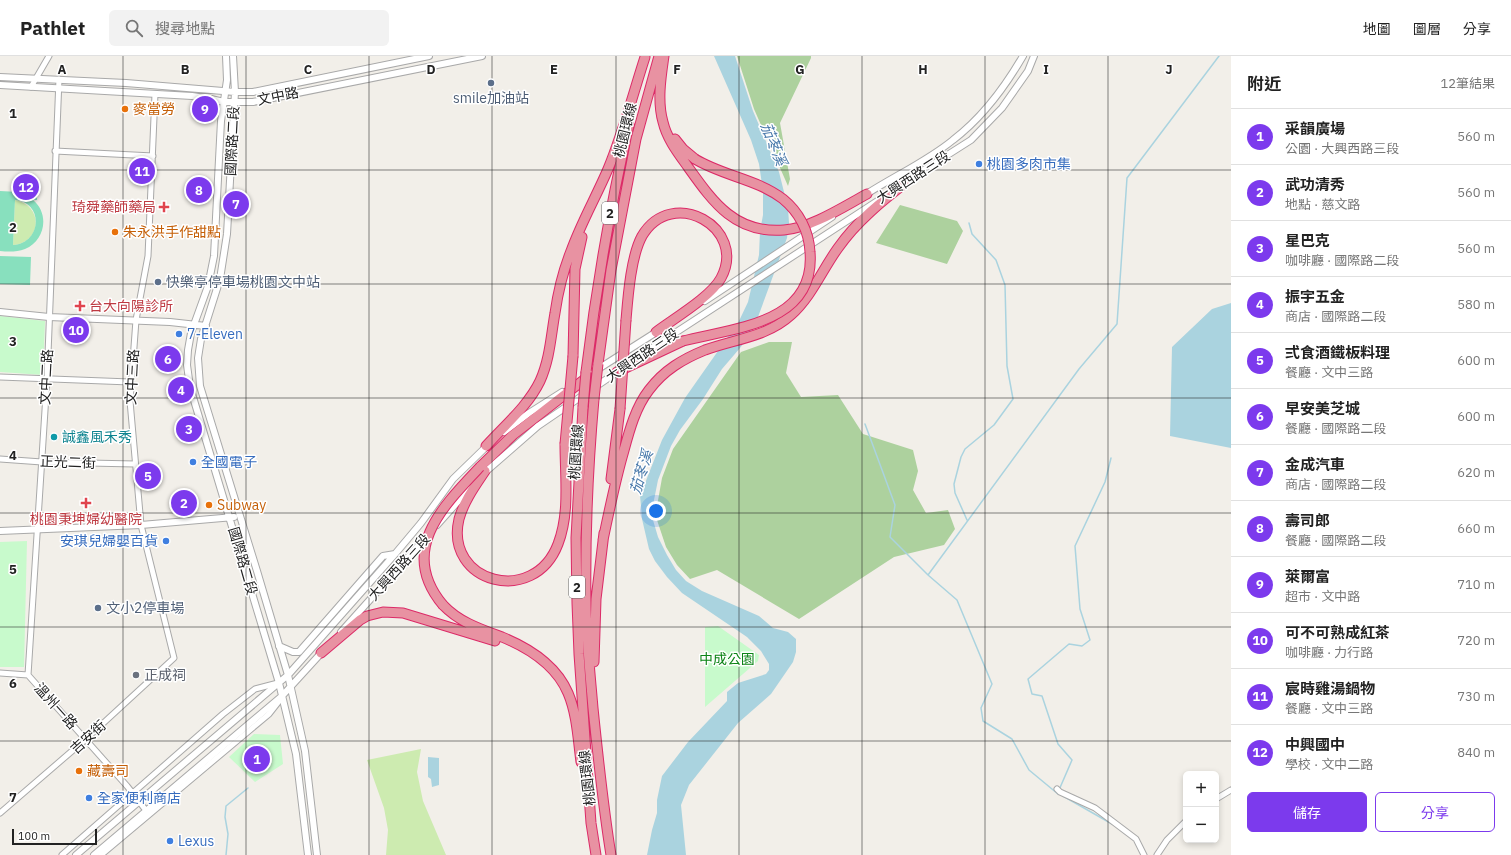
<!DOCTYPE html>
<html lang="zh-TW">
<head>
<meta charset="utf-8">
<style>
	body { margin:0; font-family:"IBM Plex Sans","Noto Sans TC",sans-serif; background:#f2f2f2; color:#222 }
	.controls { position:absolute; right:12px; bottom:12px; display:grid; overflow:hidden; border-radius:6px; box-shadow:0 2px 6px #0003 }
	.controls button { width:36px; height:36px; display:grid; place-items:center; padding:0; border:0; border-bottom:1px solid #e0e0e0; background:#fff; color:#222; font:20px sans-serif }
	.scale { position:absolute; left:12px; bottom:10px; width:85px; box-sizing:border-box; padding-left:4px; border:2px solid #222; border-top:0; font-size:11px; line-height:14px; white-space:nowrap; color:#222; -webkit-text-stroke:3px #fff; paint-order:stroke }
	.you { position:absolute; left:656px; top:455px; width:14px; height:14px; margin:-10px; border:3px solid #fff; border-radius:50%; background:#1a73e8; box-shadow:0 0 0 6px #1a73e833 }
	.badge { display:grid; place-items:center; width:26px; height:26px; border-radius:50%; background:#7c3aed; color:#fff; font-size:13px; font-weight:700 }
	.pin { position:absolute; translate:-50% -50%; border:2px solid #fff; box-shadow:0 1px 4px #0006 }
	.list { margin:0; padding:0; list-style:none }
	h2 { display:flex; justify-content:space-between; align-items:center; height:52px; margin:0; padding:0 16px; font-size:17px }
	h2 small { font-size:13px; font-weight:400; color:#767676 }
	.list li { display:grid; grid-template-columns:26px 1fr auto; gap:12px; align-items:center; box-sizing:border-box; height:56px; padding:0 16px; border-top:1px solid #e0e0e0 }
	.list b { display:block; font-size:15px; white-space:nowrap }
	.list p { margin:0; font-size:13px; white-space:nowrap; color:#767676 }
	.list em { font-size:13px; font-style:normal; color:#767676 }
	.actions { display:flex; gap:8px; padding:12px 16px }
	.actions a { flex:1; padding:9px 0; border:1px solid #7c3aed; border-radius:6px; text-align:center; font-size:14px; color:#7c3aed }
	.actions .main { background:#7c3aed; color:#fff }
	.icon { flex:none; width:22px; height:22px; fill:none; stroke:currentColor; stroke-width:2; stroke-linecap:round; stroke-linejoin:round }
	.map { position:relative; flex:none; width:1231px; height:799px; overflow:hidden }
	header { display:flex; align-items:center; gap:24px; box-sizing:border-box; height:56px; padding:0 20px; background:#fff; border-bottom:1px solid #e0e0e0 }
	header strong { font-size:19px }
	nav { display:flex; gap:22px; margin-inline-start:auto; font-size:14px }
	.search { width:280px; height:36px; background:#f2f2f2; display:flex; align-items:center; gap:10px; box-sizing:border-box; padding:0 14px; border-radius:6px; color:#767676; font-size:15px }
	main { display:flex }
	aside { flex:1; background:#fff }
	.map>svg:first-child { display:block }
</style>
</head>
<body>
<header>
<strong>Pathlet</strong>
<div class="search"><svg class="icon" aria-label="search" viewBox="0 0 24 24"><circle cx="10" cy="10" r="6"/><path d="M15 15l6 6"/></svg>搜尋地點</div>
<nav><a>地圖</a><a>圖層</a><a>分享</a></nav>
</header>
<main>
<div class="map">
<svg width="1231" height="799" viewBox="0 0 1231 799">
	<rect width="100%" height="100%" fill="#f2efe9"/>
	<path fill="#cdebb0" d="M15 144C44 149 42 187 13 189Z
		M421 693 417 716 423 745 446 799H386L388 774 384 752 367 704Z"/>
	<path fill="#add19e" d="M737 0H811V2L780 67 790 123 788 130 754 53Z
		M900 149 957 165 963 175 947 208 876 187Z
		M769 286H792L786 317 801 341 838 339 863 378 913 394 918 415 913 434 926 457 948 454 955 473 944 489 894 501 799 563 717 514 690 523 677 509 666 491 657 464V450L662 422 673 393 741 296Z"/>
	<path fill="#c8facc" d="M0 260 45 265 43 319 0 316Z
		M27 485 24 611H0V486Z
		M718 570 759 599 758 605 705 651V571Z
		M254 678 280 679 283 708 255 726 229 701Z"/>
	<path fill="#88e0be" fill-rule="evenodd" d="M0 135 37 137V144H33C50 158 45 185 25 193 17 196 9 196 0 195ZM15 144C44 146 42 187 13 189Z
		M0 200 31 201 30 229 0 228Z"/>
	<path fill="#aad3df" d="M714 0H735L753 55 779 116 788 152 789 167 787 182 758 261 749 280 740 292 722 313 703 343 680 374 671 390 658 424 653 449V464L658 481 667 499 676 514 686 525 702 535 759 560 773 572 788 576 796 583V596L793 606 771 638 738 667 689 729 681 749 686 799H647L652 774 657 757V744L662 720 688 686 727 645V636L738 627 766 618 769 614V608L761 595 747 581 682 537 667 521 655 505 649 493 642 463 641 450 640 440 662 384 685 342 739 265 748 246 759 199 760 175 763 159V135L759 108 751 84Z
		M1231 247V392L1170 380 1172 291 1212 253Z
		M428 701 439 702V729L432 731 431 723 428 721Z"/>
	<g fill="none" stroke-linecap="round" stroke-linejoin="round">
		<path stroke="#aad3df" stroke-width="1.5" d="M865 368 895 449 890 481 928 519
			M967 464 955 437 954 428 961 401 965 393 994 369 1013 343 1007 310 1005 229 996 204 972 178 969 167
			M1059 734 1072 704 1058 688 1042 640 1032 638 1028 623 1069 588 1082 590 1090 584 1080 553 1075 490 1105 426 1111 402
			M1058 738 1029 714 1012 683 983 665 981 652 992 628 957 544 928 519 1079 313 1117 268 1127 122 1219 0
			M1063 740 1112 768
			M226 799 228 778 225 761 226 750 248 732"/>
		<g stroke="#a9a9a9" stroke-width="7">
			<path id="minor" d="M31 31 49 0
				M55 95 153 100
				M0 321 130 326
				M0 403 42 406 135 408
				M0 617 28 619 127 730 148 757
				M28 619 47 323 59 23
				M1057 733 1060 736 1095 752 1136 783 1144 799
				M1216 743 1231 734
				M0 757 86 683 174 602 141 469 130 345 136 264 148 200 155 38
				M62 799 223 658 255 633 278 627
				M101 799 269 658 280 644
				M1157 799 1167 784 1186 765"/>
		</g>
		<g stroke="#a9a9a9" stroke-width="8">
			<path id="tertiary" d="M226 0 227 24 221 65 214 200 208 230 191 277 188 294 187 309 190 331 279 627 296 698 308 799
				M233 0 235 36 227 178 220 223 201 283 198 302 200 330 257 515 288 619 305 695 317 799
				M0 21 126 27 235 36H253L429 0
				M0 29 192 40 211 43 224 46H253L482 0
				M905 126 971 84 1002 52 1028 15 1034 0
				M865 139C894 120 926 106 953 84 982 62 1005 31 1023 0
				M705 245 832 161
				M0 256 49 261 170 266 206 270
				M632 305 879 144
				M595 315 658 275
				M504 376 529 357 562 336
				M483 418 538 370 620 314
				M437 469 470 432
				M0 475 141 469 234 461
				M341 576 427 480
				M279 590 293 596H299L383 500 395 498
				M76 799 288 619 395 498 421 467 453 423 489 388
				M94 799 282 640 324 594"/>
		</g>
		<g stroke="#dc2a67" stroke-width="11">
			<path id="motorway" d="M664 0C661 21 657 45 663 66 667 83 678 97 688 111 713 146 735 178 784 174 811 172 843 151 867 138
				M675 83 683 93 695 103
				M626 264C628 240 631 200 642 180 672 129 748 172 721 222 711 241 673 263 656 276
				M573 300 575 213 582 181
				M598 308 611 214 636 83 659 0
				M586 316C596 233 610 151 629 69
				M617 316 683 285
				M594 343C588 411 585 478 586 546 586 581 590 616 593 652 598 701 603 750 611 799
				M583 351 576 482 577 547 579 598 591 767 596 799
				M486 390C505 369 528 350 540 325 550 303 551 279 555 257 558 236 563 215 571 195 581 167 596 141 608 113 623 77 633 38 645 1
				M480 411 513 379 590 319
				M485 415C475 430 464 445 459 463 444 527 534 551 558 488 570 457 565 421 565 388
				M611 423 620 353
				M603 484C609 455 615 426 623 398 629 376 635 352 649 334 664 314 683 303 705 294 735 283 767 281 791 259 812 240 822 214 838 192 857 165 882 145 908 125
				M443 549C459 566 480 573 502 581 529 592 556 609 568 637 577 658 578 684 581 706
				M321 597 360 564 367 560 383 556 403 557 495 585
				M594 606 596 543 604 477"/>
		</g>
		<use href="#minor" stroke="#fff" stroke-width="5"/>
		<use href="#tertiary" stroke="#fff" stroke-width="6"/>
		<use href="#motorway" stroke="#e892a2" stroke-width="9"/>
		<g stroke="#dc2a67" stroke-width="11" stroke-linecap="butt">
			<path id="motorway-bridge" d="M683 285C733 272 816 268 810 196 809 175 799 156 783 143 757 123 723 120 695 103
				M594 343 598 308
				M583 351 586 316
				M620 353 626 264
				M565 388 573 300
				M443 549C398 495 442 451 480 411"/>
		</g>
		<use href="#motorway-bridge" stroke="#e892a2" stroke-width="9"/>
	</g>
	<path fill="none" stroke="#222" stroke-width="1" stroke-opacity="0.55" d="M123 0V799M246 0V799M369 0V799M492 0V799M616 0V799M739 0V799M862 0V799M985 0V799M1108 0V799M0 114H1231M0 228H1231M0 342H1231M0 457H1231M0 571H1231M0 685H1231"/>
	<g fill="#5c6f8a" stroke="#fff" stroke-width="1.5">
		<circle cx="491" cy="27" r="4"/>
		<circle cx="158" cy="226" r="4"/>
		<circle cx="98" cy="552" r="4"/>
	</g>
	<g fill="#e8710a" stroke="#fff" stroke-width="1.5">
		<circle cx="125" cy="53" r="4"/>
		<circle cx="115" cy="176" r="4"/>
		<circle cx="209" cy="449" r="4"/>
		<circle cx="79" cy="715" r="4"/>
	</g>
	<g fill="#3f7fe0" stroke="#fff" stroke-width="1.5">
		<circle cx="979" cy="108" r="4"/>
		<circle cx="179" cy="278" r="4"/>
		<circle cx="193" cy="406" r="4"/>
		<circle cx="166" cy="485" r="4"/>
		<circle cx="89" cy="742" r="4"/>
		<circle cx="170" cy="785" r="4"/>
	</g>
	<g fill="#e0444e" stroke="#fff" stroke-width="1.5">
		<path d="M162 145h4v4h4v4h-4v4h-4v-4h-4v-4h4z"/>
		<path d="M78 244h4v4h4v4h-4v4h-4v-4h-4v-4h4z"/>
		<path d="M84 441h4v4h4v4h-4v4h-4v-4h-4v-4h4z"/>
	</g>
	<circle fill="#0f9aa8" stroke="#fff" stroke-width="1.5" cx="54" cy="381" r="4"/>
	<circle fill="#6b7280" stroke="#fff" stroke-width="1.5" cx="136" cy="619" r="4"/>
	<g text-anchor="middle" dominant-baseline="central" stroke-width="3" stroke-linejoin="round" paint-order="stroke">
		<g fill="#fff" stroke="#646464" stroke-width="1">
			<rect x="602" y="146" width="16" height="22" rx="3"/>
			<rect x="569" y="520" width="16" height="22" rx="3"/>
		</g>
		<g font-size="13" font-weight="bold" fill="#222">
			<text x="610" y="157">2</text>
			<text x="577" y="531">2</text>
		</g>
		<g font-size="14" fill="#222" stroke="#fff">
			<text transform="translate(278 40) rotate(-11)">文中路</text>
			<text transform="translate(625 74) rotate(-76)">桃園環線</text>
			<text transform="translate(232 85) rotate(-87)">國際路二段</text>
			<text transform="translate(913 121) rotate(-33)">大興西路三段</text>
			<text transform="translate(642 299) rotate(-34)">大興西路三段</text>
			<text transform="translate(46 321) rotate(-87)">文中二路</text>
			<text transform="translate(132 321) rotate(-87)">文中三路</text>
			<text transform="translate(576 396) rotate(-86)">桃園環線</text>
			<text transform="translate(68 406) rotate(2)">正光二街</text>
			<text transform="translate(243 505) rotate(74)">國際路二段</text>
			<text transform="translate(399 511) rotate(-48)">大興西路三段</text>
			<text transform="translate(56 650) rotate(48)">溫州一路</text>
			<text transform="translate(88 681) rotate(-42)">吉安街</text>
			<text transform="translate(587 722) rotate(-96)">桃園環線</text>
		</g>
		<g font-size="14" fill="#4e5e75" stroke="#fff" text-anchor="start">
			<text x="491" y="42" text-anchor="middle">smile加油站</text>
			<text x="166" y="226">快樂亭停車場桃園文中站</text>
			<text x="106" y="552">文小2停車場</text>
		</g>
		<g font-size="14" fill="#c56008" stroke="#fff" text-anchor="start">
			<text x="133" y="53">麥當勞</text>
			<text x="123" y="176">朱永洪手作甜點</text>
			<text x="217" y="449">Subway</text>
			<text x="87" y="715">藏壽司</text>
		</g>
		<g font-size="14" fill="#366cbe" stroke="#fff" text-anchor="start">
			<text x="987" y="108">桃園多肉市集</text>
			<text x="187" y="278">7-Eleven</text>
			<text x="201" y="406">全國電子</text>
			<text x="158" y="485" text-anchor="end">安琪兒婦嬰百貨</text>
			<text x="97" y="742">全家便利商店</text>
			<text x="178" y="785">Lexus</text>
		</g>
		<g font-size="14" fill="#be3a42" stroke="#fff" text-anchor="end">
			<text x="156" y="151">琦舜藥師藥局</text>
			<text x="89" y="250" text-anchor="start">台大向陽診所</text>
			<text x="86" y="463" text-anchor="middle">桃園秉坤婦幼醫院</text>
		</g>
		<g font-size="14" fill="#0d838f" stroke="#fff" text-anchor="start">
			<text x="62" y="381">誠鑫風禾秀</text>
		</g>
		<g font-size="14" fill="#0c8416" stroke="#fff">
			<text x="727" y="603">中成公園</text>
		</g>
		<g font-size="14" fill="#5b616d" stroke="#fff" text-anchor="start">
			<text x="144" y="619">正成祠</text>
		</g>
		<g font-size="15" font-style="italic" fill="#4a7aab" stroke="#fff">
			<text transform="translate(774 88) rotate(68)">茄苳溪</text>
			<text transform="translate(641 416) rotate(-73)">茄苳溪</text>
		</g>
	</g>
	<g font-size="13" text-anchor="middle" font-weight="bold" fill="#222" stroke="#fff" stroke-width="3" stroke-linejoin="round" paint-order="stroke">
		<text x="62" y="18">A</text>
		<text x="185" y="18">B</text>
		<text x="308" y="18">C</text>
		<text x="431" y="18">D</text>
		<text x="554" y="18">E</text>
		<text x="677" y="18">F</text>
		<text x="800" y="18">G</text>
		<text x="923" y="18">H</text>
		<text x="1046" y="18">I</text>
		<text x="1169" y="18">J</text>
		<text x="13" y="62">1</text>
		<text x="13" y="176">2</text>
		<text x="13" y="290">3</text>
		<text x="13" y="404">4</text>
		<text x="13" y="518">5</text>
		<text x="13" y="632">6</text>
		<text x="13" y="746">7</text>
	</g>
</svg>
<div class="controls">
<button>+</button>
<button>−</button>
</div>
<div class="scale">100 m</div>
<div class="you"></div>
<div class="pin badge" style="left:257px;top:703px">1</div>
<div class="pin badge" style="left:184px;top:447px">2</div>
<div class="pin badge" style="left:189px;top:373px">3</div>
<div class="pin badge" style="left:181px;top:334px">4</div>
<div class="pin badge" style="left:148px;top:420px">5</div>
<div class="pin badge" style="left:168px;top:303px">6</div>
<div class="pin badge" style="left:236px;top:148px">7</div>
<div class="pin badge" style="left:199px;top:134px">8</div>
<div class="pin badge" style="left:205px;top:53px">9</div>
<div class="pin badge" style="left:76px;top:274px">10</div>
<div class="pin badge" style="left:142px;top:115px">11</div>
<div class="pin badge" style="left:26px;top:131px">12</div>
</div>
<aside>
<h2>附近<small>12筆結果</small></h2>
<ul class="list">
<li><span class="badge">1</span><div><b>采韻廣場</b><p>公園 · 大興西路三段</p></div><em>560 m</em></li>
<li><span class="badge">2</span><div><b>武功清秀</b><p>地點 · 慈文路</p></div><em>560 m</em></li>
<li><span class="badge">3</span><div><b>星巴克</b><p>咖啡廳 · 國際路二段</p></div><em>560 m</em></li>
<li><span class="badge">4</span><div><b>振宇五金</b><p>商店 · 國際路二段</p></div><em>580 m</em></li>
<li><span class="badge">5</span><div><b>弍食酒鐵板料理</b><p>餐廳 · 文中三路</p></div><em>600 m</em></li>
<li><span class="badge">6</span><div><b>早安美芝城</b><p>餐廳 · 國際路二段</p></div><em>600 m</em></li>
<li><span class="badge">7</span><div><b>金成汽車</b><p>商店 · 國際路二段</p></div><em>620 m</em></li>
<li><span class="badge">8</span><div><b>壽司郎</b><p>餐廳 · 國際路二段</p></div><em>660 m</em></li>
<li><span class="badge">9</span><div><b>萊爾富</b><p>超市 · 文中路</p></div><em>710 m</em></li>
<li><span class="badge">10</span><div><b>可不可熟成紅茶</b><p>咖啡廳 · 力行路</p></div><em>720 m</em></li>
<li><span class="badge">11</span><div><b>宸時雞湯鍋物</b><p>餐廳 · 文中三路</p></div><em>730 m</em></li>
<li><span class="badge">12</span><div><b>中興國中</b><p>學校 · 文中二路</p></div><em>840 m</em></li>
</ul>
<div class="actions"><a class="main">儲存</a><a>分享</a></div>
</aside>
</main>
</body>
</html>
